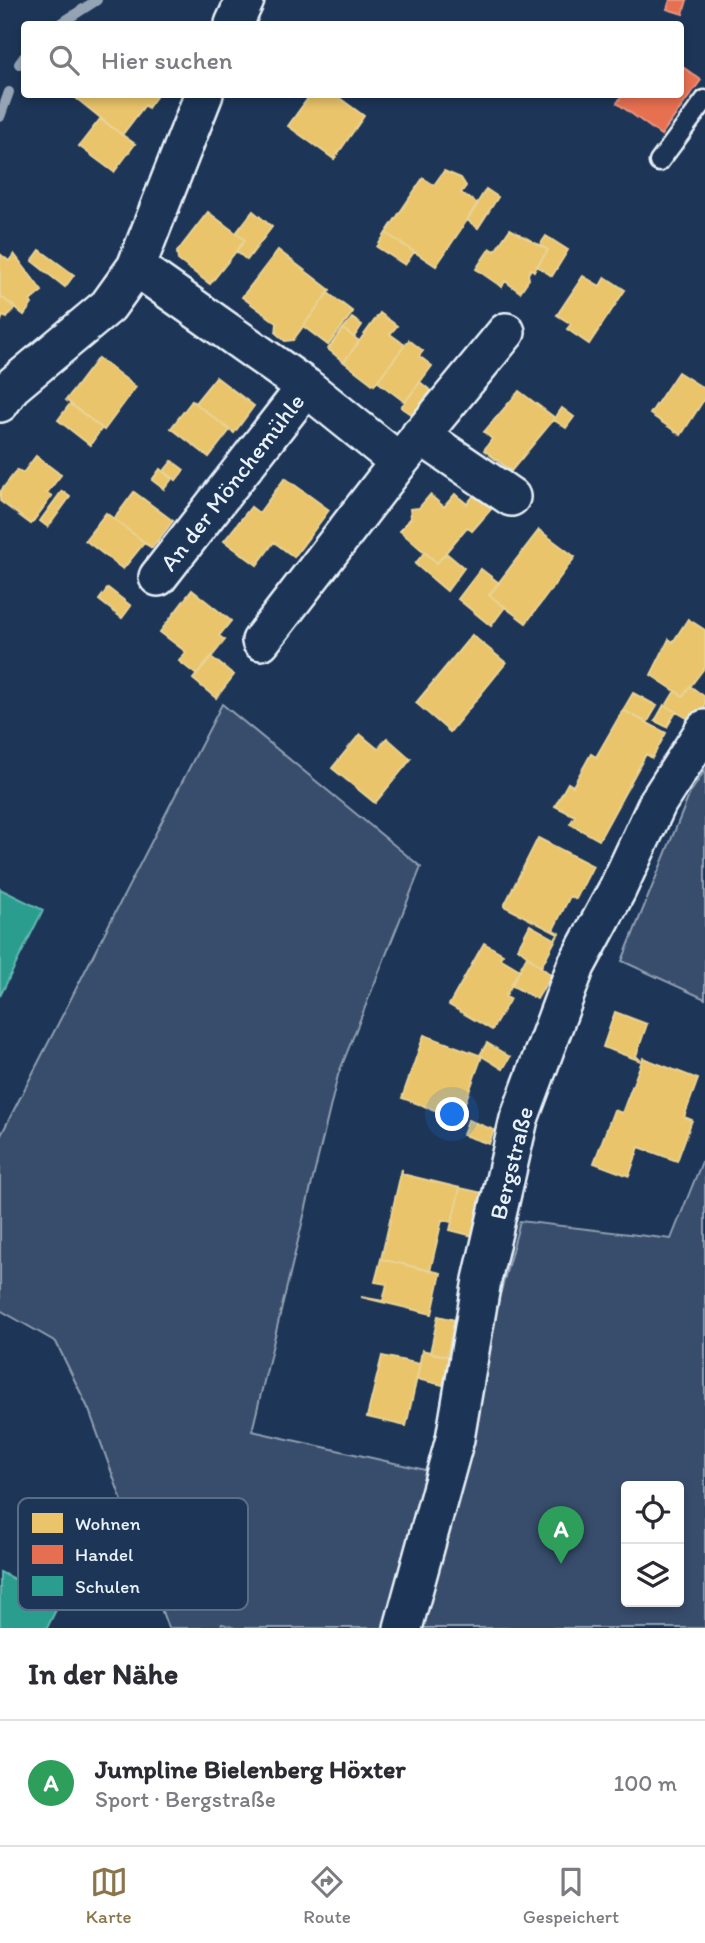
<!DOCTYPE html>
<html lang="de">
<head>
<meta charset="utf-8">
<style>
	body { margin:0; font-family:Itim,sans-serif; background:#f7f7f7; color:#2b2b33 }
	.controls { position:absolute; right:21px; bottom:21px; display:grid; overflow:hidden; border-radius:7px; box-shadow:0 4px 10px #0003 }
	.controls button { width:63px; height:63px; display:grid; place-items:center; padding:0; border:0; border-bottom:2px solid #e1e1e2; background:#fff; color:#2b2b33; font:35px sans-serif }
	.you { position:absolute; left:453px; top:1115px; width:24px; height:24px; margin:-18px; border:5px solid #fff; border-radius:50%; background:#1a73e8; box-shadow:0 0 0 10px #1a73e833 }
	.badge { display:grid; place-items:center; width:46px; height:46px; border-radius:50%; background:#8a764a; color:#fff; font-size:23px; font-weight:700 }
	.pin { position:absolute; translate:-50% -58px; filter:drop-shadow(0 2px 4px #0008) }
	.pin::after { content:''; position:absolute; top:37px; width:24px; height:21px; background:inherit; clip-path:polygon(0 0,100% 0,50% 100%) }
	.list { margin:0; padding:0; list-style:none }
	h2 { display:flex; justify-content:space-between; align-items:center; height:91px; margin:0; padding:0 28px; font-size:30px }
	h2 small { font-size:23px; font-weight:400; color:#7c7c81 }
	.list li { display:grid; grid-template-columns:46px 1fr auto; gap:21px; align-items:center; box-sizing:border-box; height:126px; padding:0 28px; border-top:2px solid #e1e1e2 }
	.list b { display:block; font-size:26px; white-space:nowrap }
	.list p { margin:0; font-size:23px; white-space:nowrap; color:#7c7c81 }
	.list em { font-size:23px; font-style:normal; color:#7c7c81 }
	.icon { flex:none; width:38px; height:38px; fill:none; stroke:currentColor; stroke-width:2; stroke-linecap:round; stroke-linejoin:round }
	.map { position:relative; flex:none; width:705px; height:1628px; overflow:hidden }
	.search { position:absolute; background:#fff; box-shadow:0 4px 10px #0003; left:21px; right:21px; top:21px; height:77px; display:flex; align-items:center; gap:18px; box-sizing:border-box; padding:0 24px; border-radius:7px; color:#7c7c81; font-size:26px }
	.sheet { height:217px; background:#fff }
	nav { display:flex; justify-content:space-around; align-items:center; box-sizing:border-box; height:98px; border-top:2px solid #e1e1e2; background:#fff; font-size:19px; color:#7c7c81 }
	nav a { display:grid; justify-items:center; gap:4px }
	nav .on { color:#8a764a }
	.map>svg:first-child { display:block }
</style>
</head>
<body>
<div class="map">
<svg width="705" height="1628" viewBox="0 0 705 1628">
	<rect width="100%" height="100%" fill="#1d3557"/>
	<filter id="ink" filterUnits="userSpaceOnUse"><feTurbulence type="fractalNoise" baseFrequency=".0143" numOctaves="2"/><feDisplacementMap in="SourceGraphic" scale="14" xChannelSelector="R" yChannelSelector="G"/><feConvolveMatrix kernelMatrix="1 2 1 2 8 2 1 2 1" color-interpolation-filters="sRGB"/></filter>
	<g filter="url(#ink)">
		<path fill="#374d6c" stroke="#909fb2" stroke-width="2" fill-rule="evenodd" d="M222 704 421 867 338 1075 252 1431 430 1471 391 1628H235L222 1624 220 1628H168L89 1410 56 1342 0 1310V1137Z
			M705 770V999L622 961 690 793Z
			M705 1154V1628H410L520 1221 671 1239ZM626 1486H679V1602H626Z"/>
		<path fill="#e9c46a" stroke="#e9d295" stroke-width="2" d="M71 94H158L148 108 145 105 122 135Z
			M311 94H334L364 116 334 159 288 126Z
			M100 119 135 144 114 172 79 146Z
			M444 171 461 178 466 186 461 193 478 204 436 266 386 233 423 178 434 185Z
			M486 189 498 197 478 228 467 220Z
			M253 211 272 227 247 260 236 251 245 240 236 233Z
			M208 212 245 240 210 284 178 260 177 252Z
			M510 229 548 250 534 271 531 269 528 274 529 279 520 292 505 281 502 287 476 269 490 248 495 251Z
			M386 233 414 252 405 265 377 247Z
			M546 236 568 250 552 276 537 266 548 250 540 245Z
			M40 250 74 275 65 287 32 261Z
			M278 250 330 290 293 340 285 341 276 333 277 323 242 297Z
			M0 254 9 261 14 254 42 291 30 301 32 304 24 315 0 296Z
			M583 276 600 286 605 277 625 290 589 344 567 329 571 324 557 315Z
			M328 293 353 312 328 345 303 326Z
			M0 296 15 307 7 318 3 316 0 323Z
			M380 313 397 326 390 334 405 345 374 385 344 362Z
			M352 318 362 325 354 337 343 329Z
			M343 329 359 341 344 362 328 349Z
			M409 340 423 351 419 356 432 366 405 402 377 381Z
			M98 358 136 387 104 430 66 400Z
			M678 372 705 389V398L681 435 650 414Z
			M216 377 254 406 234 433 191 400 195 403Z
			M420 382 431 391 413 415 401 407Z
			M519 391 555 418 511 471 484 450 492 439 484 432Z
			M192 401 234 433 230 430 209 457 171 428Z
			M70 404 102 428 90 445 58 420Z
			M562 408 574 417 566 428 554 420Z
			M36 456 61 475 47 493 52 496 31 524 0 501V492L17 470 23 473Z
			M172 461 184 470 176 480 164 471Z
			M160 469 172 479 164 489 152 480Z
			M285 478 329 510 294 557 274 542 257 565 224 541 251 507 259 513Z
			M62 491 70 497 48 527 40 521Z
			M134 492 173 521 152 548 106 513 114 519Z
			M455 494 467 504 475 494 492 508 472 531 467 527 437 563 400 531 411 518 410 509 419 508 430 495 444 507Z
			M106 513 152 548 144 543 123 569 85 540Z
			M539 530 575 557 526 623 489 595Z
			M425 552 437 563 446 553 464 568 447 591 415 564Z
			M481 569 499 583 489 595 505 607 491 626 458 599Z
			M108 588 131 606 122 618 99 600Z
			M192 590 231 621 219 636 225 640 197 675 179 661 186 652 160 632Z
			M688 619 705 630V667L683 696 651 675 669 639 673 642Z
			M472 635 506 663 450 732 416 703Z
			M211 657 234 675 216 698 193 679Z
			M690 686 705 697V708L694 722 666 706 675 691 683 696Z
			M633 693 657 706 647 723 623 710Z
			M664 705 676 712 667 727 655 721Z
			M623 710 666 733 652 758 646 754 599 840 570 824 575 816 555 806 568 783 573 786 591 754 596 757Z
			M360 734 378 749 387 738 411 759 375 803 332 768Z
			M538 838 593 866 576 899 570 896 553 930 559 933 558 934 504 906Z
			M530 925 555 939 558 935 541 967 518 948Z
			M484 943 503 954 500 958 520 970 505 997 510 999 492 1030 449 1005Z
			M527 956 551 975 537 999 511 985Z
			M615 1012 647 1024 636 1056 641 1061 603 1047Z
			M424 1035 482 1056 459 1119 402 1098Z
			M487 1043 510 1057 503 1069 480 1055Z
			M643 1058 698 1079 684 1117 692 1120 677 1161 639 1147 629 1176 594 1163 614 1110 622 1113Z
			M468 1120 494 1130 489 1144 463 1135Z
			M402 1169V1174L460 1188 452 1222 442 1220 430 1271 381 1259Z
			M460 1188 487 1194 477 1237 450 1230Z
			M381 1259 441 1273 432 1314 361 1297 383 1301 387 1284 375 1282Z
			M438 1316 455 1320 447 1356 430 1353Z
			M422 1350 450 1357 443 1385 417 1379Z
			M382 1356 420 1364 406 1426 367 1417Z"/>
		<path fill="#e76f51" stroke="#e79683" stroke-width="2" d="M670 0H687L683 14 667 9Z
			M680 65 701 80 661 135 617 103 623 94H680Z"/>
		<path fill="#2a9d8f" stroke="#63b6ae" stroke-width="2" d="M0 889 43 910 0 996Z
			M0 1572 60 1602 47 1628H0Z"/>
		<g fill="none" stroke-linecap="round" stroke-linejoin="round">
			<path stroke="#95a4b5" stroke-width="10" d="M60 24 97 0
				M19 64 24 57
				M0 117 9 92"/>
			<g stroke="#e8f1f8" stroke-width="23">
				<path id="service" d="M659 162 705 100"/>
			</g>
			<g stroke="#e8f1f8" stroke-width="42">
				<path id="minor" d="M234 24 245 0
					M136 267 306 387 399 462 261 641
					M0 403 11 387 108 306 136 267 204 94
					M420 435 511 497
					M399 462 506 332
					M158 577 306 387
					M403 1628 455 1439 482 1280 519 1119 576 966 617 890 658 802 705 729"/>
			</g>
			<use href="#service" stroke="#1d3557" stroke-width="18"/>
			<use href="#minor" stroke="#1d3557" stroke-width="37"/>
		</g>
	</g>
	<g text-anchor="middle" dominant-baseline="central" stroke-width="7" stroke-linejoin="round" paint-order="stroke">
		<g font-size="24" fill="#e8f1f8" stroke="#1d3557">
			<text transform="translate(232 482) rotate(-52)">An der Mönchemühle</text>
			<text transform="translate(511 1163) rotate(-76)">Bergstraße</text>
		</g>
	</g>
	<rect x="18" y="1498" width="230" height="112" rx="10" fill="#1d3557" stroke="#5a6d87" stroke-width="2"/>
	<rect x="32" y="1513" width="31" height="20" fill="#e9c46a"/>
	<rect x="32" y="1545" width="31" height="19" fill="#e76f51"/>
	<rect x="32" y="1576" width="31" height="20" fill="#2a9d8f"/>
	<g font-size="19" fill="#e8f1f8">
		<text x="75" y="1530">Wohnen</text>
		<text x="75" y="1561">Handel</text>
		<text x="75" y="1593">Schulen</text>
	</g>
</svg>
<div class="controls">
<button><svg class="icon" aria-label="locate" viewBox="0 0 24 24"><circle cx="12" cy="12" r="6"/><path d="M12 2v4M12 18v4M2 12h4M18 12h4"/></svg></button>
<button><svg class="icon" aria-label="layers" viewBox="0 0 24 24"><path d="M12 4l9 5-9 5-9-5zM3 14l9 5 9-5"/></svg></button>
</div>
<div class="you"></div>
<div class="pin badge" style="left:561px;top:1564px;background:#2e9e5b">A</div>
<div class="search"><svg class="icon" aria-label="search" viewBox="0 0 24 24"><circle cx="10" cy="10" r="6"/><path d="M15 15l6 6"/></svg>Hier suchen</div>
</div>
<section class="sheet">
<h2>In der Nähe<small></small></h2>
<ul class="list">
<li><span class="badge" style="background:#2e9e5b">A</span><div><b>Jumpline Bielenberg Höxter</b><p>Sport · Bergstraße</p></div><em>100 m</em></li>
</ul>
</section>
<nav>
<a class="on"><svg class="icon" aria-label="map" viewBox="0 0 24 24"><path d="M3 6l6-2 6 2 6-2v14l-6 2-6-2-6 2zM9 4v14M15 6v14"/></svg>Karte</a>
<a><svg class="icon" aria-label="directions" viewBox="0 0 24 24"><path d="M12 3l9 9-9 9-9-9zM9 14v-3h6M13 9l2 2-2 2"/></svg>Route</a>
<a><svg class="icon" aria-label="saved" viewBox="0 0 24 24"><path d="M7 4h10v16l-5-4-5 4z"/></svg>Gespeichert</a>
</nav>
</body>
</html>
